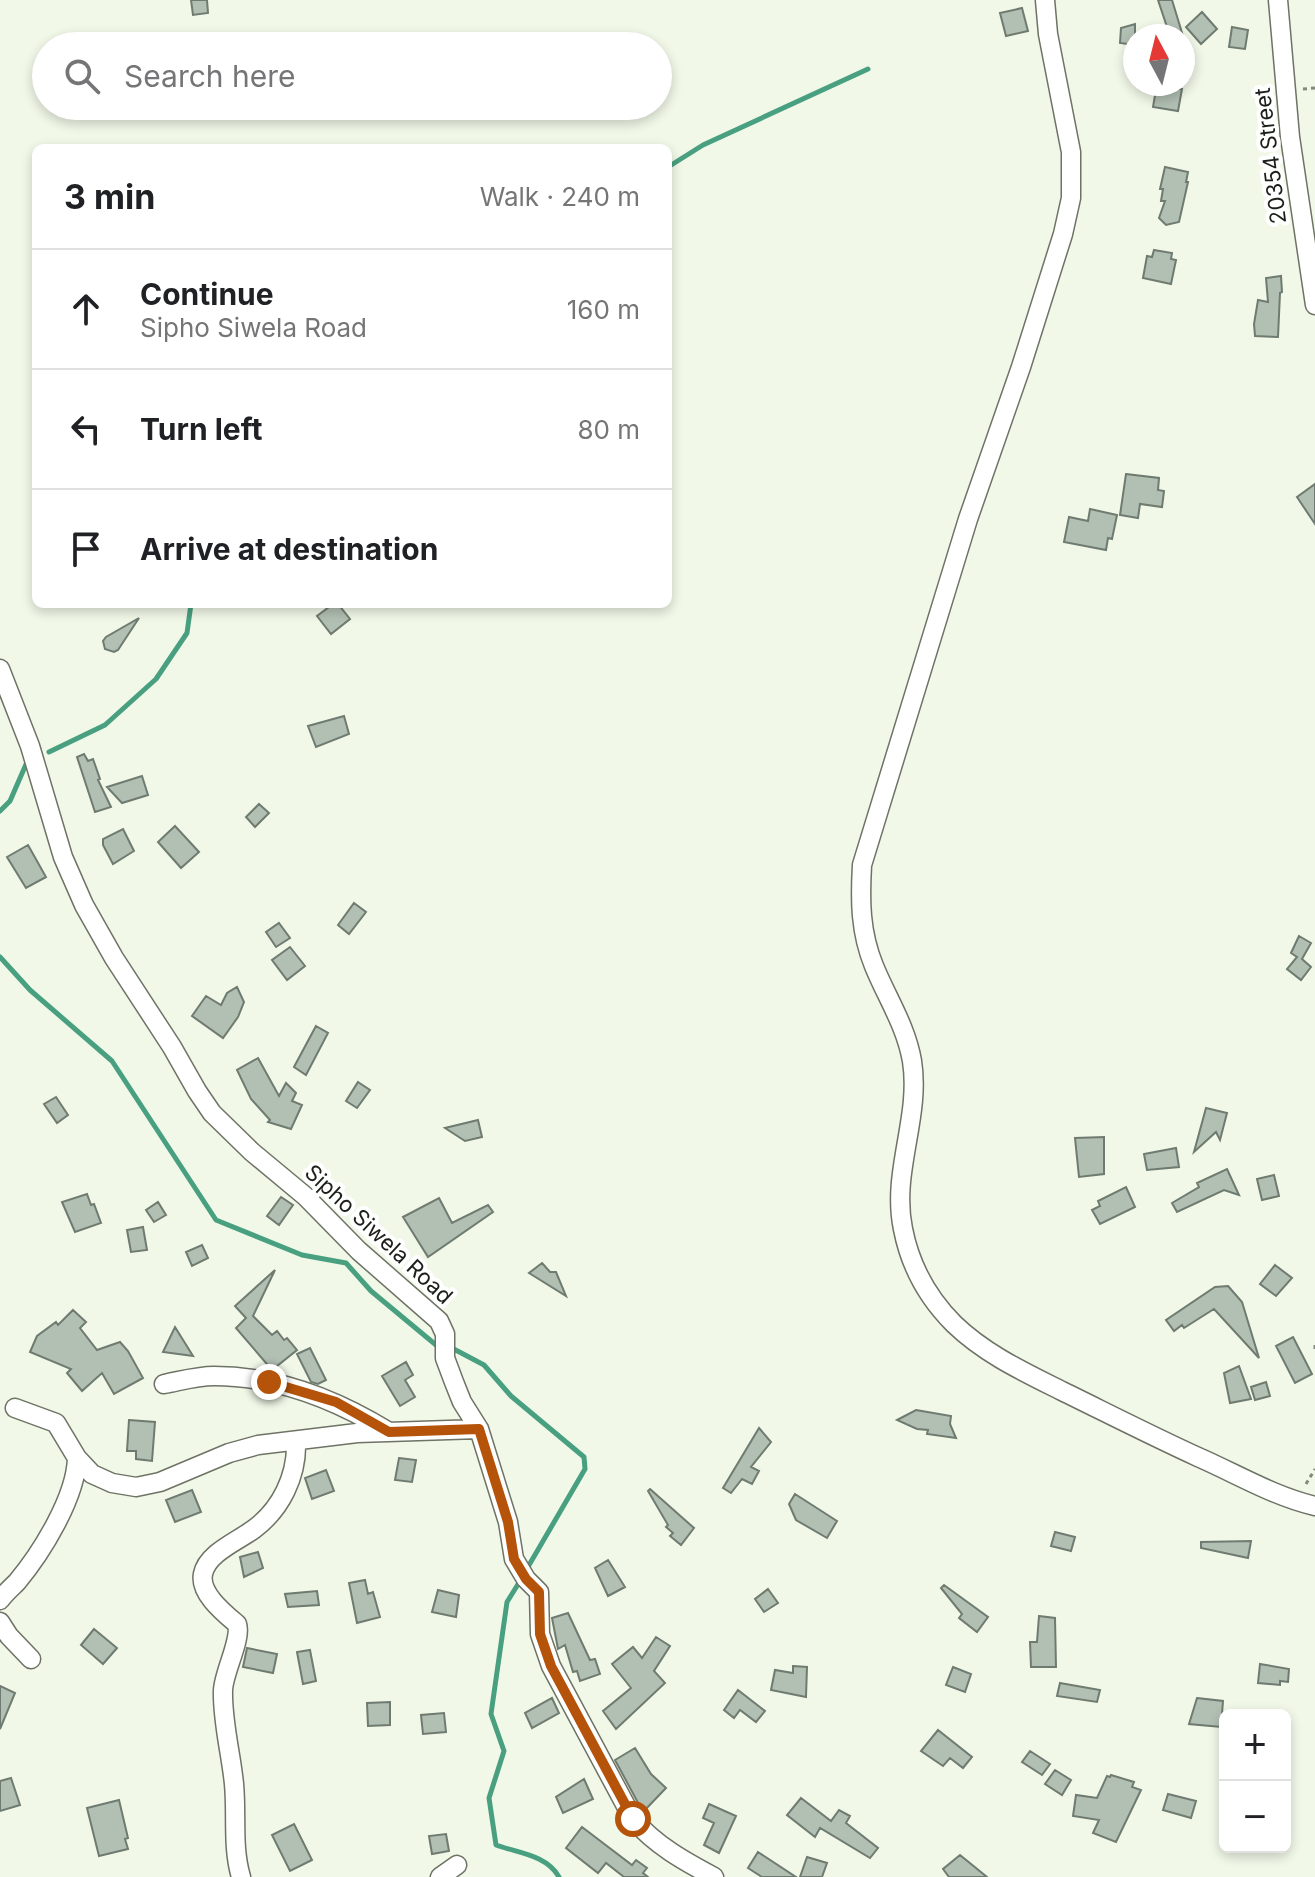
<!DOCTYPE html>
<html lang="en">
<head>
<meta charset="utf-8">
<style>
	body { margin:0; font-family:Inter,sans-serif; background:#f6f6f6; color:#202124 }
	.controls { position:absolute; right:24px; bottom:24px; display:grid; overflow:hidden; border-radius:12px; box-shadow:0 4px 12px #0003 }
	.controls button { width:72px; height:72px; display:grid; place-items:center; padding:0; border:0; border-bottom:2px solid #e0e0e0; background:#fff; color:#202124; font:40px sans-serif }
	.compass { position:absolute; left:1123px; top:24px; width:72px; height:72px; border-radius:50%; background:#fff; box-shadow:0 4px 12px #0003; rotate:353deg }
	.stop { position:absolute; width:24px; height:24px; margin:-18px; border:6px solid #b45309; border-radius:50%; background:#fff }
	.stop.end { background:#b45309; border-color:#fff; box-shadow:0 2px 8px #0008 }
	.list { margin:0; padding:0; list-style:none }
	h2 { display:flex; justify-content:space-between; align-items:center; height:104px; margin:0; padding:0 32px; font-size:34px }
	h2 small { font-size:26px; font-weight:400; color:#757577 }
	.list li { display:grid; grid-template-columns:52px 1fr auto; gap:24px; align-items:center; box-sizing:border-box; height:120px; padding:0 32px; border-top:2px solid #e0e0e0 }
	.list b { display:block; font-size:30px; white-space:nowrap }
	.list p { margin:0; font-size:26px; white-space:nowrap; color:#757577 }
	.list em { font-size:26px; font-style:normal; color:#757577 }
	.icon { flex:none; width:44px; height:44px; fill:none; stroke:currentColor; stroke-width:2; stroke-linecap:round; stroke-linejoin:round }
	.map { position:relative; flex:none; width:1315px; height:1877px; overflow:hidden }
	.search { position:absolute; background:#fff; box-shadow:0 4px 12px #0003; left:32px; top:32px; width:640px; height:88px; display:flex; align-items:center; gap:20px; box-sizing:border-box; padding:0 28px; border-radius:44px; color:#757577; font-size:30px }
	.panel { position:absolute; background:#fff; box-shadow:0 4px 12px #0003; left:32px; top:144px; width:640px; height:464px; border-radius:12px }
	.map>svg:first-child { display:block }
</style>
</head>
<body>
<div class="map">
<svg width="1315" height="1877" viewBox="0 0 1315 1877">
	<rect width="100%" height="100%" fill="#f1f8e8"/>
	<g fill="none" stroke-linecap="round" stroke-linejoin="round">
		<path stroke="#49a081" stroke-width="5" d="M668 167 703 145 868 69
			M49 752 105 725 156 679 187 633 191 604
			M0 811 10 801 27 762
			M0 957 30 990 112 1061 216 1220 302 1255 346 1263 371 1291 436 1345 440 1346
			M450 1347 484 1365 511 1396 584 1457 585 1469 525 1572
			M520 1581 507 1602 491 1714 504 1751 489 1798 496 1845C518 1853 547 1855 559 1877"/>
	</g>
	<path fill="#b2bfb3" stroke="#6f7b70" stroke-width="2" d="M191 0H207L208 13 193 15Z
		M1158 0H1172L1183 36H1170Z
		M1022 8 1028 31 1006 36 1000 13Z
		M1202 12 1217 29 1201 44 1186 27Z
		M1135 24V45L1120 43 1121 28Z
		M1232 27 1248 30 1245 49 1229 47Z
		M1157 84H1179L1178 89H1182L1178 111 1153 107Z
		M1165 167 1188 172 1186 182H1188L1179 222 1166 225 1159 218 1165 201H1161L1163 189H1160Z
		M1154 250 1172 253 1171 259 1176 260 1171 284 1143 278 1147 256 1152 257Z
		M1281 276 1282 292 1280 293 1278 337 1255 336 1254 324 1258 300 1268 302 1266 278Z
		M1126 474 1159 478 1158 490 1164 491 1162 507 1140 504 1138 518 1120 515Z
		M1315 484V524L1297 497Z
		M1090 509 1117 515 1112 539 1108 538 1106 550 1064 542 1069 517 1088 521Z
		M333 604H338L350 619 331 634 317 616Z
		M139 618 118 650 114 652 105 649 103 641 106 637Z
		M344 716 349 734 316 747 308 726Z
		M84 754 88 761 93 759 100 779 98 780 111 807 95 812 77 757Z
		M142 776 148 795 122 803 107 787Z
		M259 804 269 813 255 827 246 817Z
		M175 826 199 852 181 868 158 842Z
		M123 829 134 851 113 864 103 845V839Z
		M28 845 46 877 26 888 7 857Z
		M354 903 366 912 349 934 338 925Z
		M279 923 290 938 276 947 266 932Z
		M1299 936 1311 943 1302 959 1311 967 1301 980 1287 969 1297 957 1291 953Z
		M290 947 305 966 287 980 272 960Z
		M237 987 244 1002 238 1017 223 1038 192 1016 206 996 221 1005 227 993Z
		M316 1026 328 1033 306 1075 294 1067Z
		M258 1058 279 1096 286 1083 296 1093 292 1101 302 1105 291 1129 268 1122 270 1120 251 1099 237 1070Z
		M358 1082 370 1090 357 1108 346 1101Z
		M56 1097 68 1115 57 1123 44 1104Z
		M1206 1108 1227 1113 1220 1140 1216 1132 1194 1152Z
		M478 1120 482 1137 465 1141 445 1128Z
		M1104 1137V1174L1079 1177 1075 1138Z
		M1176 1148 1179 1167 1147 1170 1144 1154Z
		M1227 1169 1239 1195 1224 1190 1177 1212 1172 1203 1199 1187 1197 1183Z
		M1274 1175 1279 1196 1262 1200 1257 1179Z
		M1126 1187 1135 1207 1100 1224 1092 1210 1100 1206 1098 1201Z
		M87 1194 91 1205 94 1204 101 1223 75 1232 62 1202Z
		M281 1197 293 1205 279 1225 267 1216Z
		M439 1198 452 1223 488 1205 493 1212 428 1257 403 1217Z
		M158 1202 166 1215 154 1222 146 1210Z
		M143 1227 147 1250 131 1252 127 1230Z
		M202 1245 208 1258 192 1266 186 1252Z
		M542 1263 550 1272H556L566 1296 529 1273Z
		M1275 1265 1292 1278 1276 1296 1260 1284Z
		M275 1270 253 1316 272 1335 277 1331 284 1340 287 1338 297 1350 272 1370 236 1328 246 1318 235 1306Z
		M1228 1286 1242 1302 1259 1358 1214 1309 1184 1328 1182 1325 1174 1331 1166 1320 1215 1287Z
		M73 1310 86 1322 80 1328 97 1350 120 1342 128 1351 143 1378 114 1394 102 1373 82 1391 67 1373 71 1369 30 1352 37 1336 56 1322 58 1325Z
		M175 1327 193 1356 163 1352Z
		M1293 1337 1312 1374 1295 1383 1276 1346Z
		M310 1348 326 1380 318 1384 311 1382 297 1354Z
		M406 1362 413 1375 405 1380 415 1397 400 1406 382 1376Z
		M1239 1366 1251 1399 1230 1403 1224 1373Z
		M1266 1382 1270 1396 1255 1400 1251 1387Z
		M916 1410 951 1416 950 1424 956 1438 927 1434 928 1430 917 1429 897 1420Z
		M129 1420 155 1422 152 1461 136 1459V1451H127Z
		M759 1428 771 1442 751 1467 759 1471 752 1484 742 1479 731 1493 723 1488Z
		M399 1458 416 1460 412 1482 395 1480Z
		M326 1470 334 1491 312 1499 305 1478Z
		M650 1489 694 1528 681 1545 670 1536 673 1533 666 1527 668 1525 648 1491Z
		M192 1490 201 1512 175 1522 166 1500Z
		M795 1494 837 1521 827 1538 796 1520 789 1504Z
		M1055 1532 1075 1537 1071 1551 1051 1546Z
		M1251 1541 1248 1558 1201 1548V1542Z
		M258 1552 263 1568 244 1577 240 1557Z
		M608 1560 625 1587 608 1596 595 1568Z
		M365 1580 368 1594 373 1592 380 1617 357 1623 349 1583Z
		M944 1585 988 1617 977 1632 959 1618 962 1614 941 1588Z
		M768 1589 778 1603 764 1612 755 1599Z
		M438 1590 459 1595 456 1617 432 1612Z
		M317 1591 319 1605 288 1607 285 1594Z
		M568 1613 590 1660 595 1659 600 1674 580 1681 577 1671 573 1672 565 1645 558 1649 552 1618Z
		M1039 1616 1055 1618 1056 1667H1031L1030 1642H1037Z
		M94 1629 117 1648 103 1664 81 1645Z
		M656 1637 670 1646 654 1671 665 1683 616 1729 603 1711 631 1688 612 1664 633 1647 642 1658Z
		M247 1648 277 1654 273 1673 243 1667Z
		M310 1650 316 1681 303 1684 297 1652Z
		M1260 1664 1289 1669 1288 1682 1280 1681V1685L1258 1683Z
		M793 1666 807 1667 806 1697 771 1690 775 1670 793 1673Z
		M953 1667 971 1674 965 1692 946 1685Z
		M1060 1683 1100 1690 1097 1702 1057 1696Z
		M0 1686 15 1693 0 1729Z
		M738 1690 765 1711 756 1722 740 1710 734 1718 724 1710Z
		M552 1698 559 1713 532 1728 525 1713Z
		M1197 1698 1223 1701 1221 1727 1189 1724Z
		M390 1702V1725L368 1726 367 1703Z
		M444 1713 446 1732 423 1734 421 1715Z
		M938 1730 972 1757 963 1768 950 1758 943 1766 921 1751Z
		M635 1748 651 1774 666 1788 643 1812 615 1760Z
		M1030 1751 1050 1764 1042 1775 1022 1762Z
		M1055 1770 1071 1780 1062 1795 1045 1784Z
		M1111 1775 1134 1782 1132 1787 1141 1790 1116 1842 1093 1833 1099 1820 1073 1816 1076 1795 1097 1798 1107 1776 1110 1777Z
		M11 1778 20 1805 0 1811V1781Z
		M584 1779 593 1799 563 1813 556 1797Z
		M1168 1794 1196 1801 1191 1818 1163 1810Z
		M801 1798 831 1821 839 1810 850 1816 846 1823 878 1848 870 1858 820 1828 815 1837 787 1815Z
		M119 1800 128 1838 125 1839 128 1849 99 1856 87 1808Z
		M709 1804 736 1816 719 1853 704 1845 714 1823 703 1818Z
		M294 1824 312 1860 290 1871 272 1835Z
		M582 1827 632 1865 636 1860 647 1868 643 1873 648 1877H624L606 1863 598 1873 566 1848Z
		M446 1834 449 1851 432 1854 429 1836Z
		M758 1852 796 1877H762L748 1868Z
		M960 1855 987 1877H949L943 1869Z
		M807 1857 827 1863 822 1877H800Z"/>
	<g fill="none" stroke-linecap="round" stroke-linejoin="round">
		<g stroke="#6d7365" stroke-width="21">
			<path id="minor" d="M1045 0 1048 34 1071 152V198L1063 234 1021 367 968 519 862 865C860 900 860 932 874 966 887 998 906 1026 912 1061 921 1118 891 1172 903 1229 910 1265 928 1298 954 1324 985 1354 1024 1372 1062 1391 1107 1413 1152 1436 1198 1457 1237 1474 1273 1496 1315 1506
				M1278 0 1290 137 1315 305
				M0 669 30 746 63 857 84 905 114 958 172 1047 197 1091 212 1113 252 1152 305 1196 359 1251 439 1321 445 1334V1358L454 1382 462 1402 479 1429 508 1522 514 1559 526 1579 539 1592 540 1634 551 1666 633 1819C655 1845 684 1861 714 1877
				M164 1384C180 1381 197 1376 214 1376 276 1376 337 1400 389 1432
				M15 1408 56 1423 77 1458 92 1474 112 1483 136 1487 160 1482 229 1453 258 1445 357 1433 479 1429
				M0 1600C5 1593 11 1588 17 1582 42 1552 76 1497 77 1458
				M0 1622 9 1636 31 1659
				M241 1877C232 1847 237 1815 234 1784 231 1753 222 1721 223 1690 224 1671 242 1639 237 1624 224 1613 199 1593 203 1574 207 1553 238 1541 254 1529 281 1509 297 1476 296 1443
				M440 1877 457 1865"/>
		</g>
		<path stroke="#84897e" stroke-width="3" stroke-dasharray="4 4" stroke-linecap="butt" d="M1303 89 1315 88
			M1315 1345V1350
			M1306 1484 1315 1469"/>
		<use href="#minor" stroke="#fff" stroke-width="18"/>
	</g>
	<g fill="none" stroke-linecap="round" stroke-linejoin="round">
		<path stroke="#b45309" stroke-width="10" d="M269 1382 336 1402 389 1432 479 1429 508 1522 514 1559 526 1579 539 1592 540 1634 551 1666 633 1819"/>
	</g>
	<g text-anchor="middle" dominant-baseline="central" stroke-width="8" stroke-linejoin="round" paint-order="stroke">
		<g font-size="22" fill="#1c1f19" stroke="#fff">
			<text transform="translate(1270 156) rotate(-97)">20354 Street</text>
			<text transform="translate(379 1234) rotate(43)">Sipho Siwela Road</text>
		</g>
	</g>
</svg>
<div class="controls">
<button>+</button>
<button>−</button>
</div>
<svg class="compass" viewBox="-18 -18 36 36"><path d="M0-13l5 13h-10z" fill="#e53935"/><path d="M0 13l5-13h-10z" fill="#757577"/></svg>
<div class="stop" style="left:633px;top:1819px"></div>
<div class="stop end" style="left:269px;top:1382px"></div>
<div class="search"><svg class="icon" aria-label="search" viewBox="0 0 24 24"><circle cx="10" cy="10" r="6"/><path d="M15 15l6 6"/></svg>Search here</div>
<section class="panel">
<h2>3 min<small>Walk · 240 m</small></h2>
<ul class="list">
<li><svg class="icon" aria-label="ahead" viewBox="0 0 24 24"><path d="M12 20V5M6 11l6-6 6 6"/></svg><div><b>Continue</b><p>Sipho Siwela Road</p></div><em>160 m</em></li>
<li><svg class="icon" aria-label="left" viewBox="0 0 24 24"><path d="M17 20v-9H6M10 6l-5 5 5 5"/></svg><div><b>Turn left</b></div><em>80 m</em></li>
<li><svg class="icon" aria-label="arrive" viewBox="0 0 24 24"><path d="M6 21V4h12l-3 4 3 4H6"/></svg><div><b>Arrive at destination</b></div></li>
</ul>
</section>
</div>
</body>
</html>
